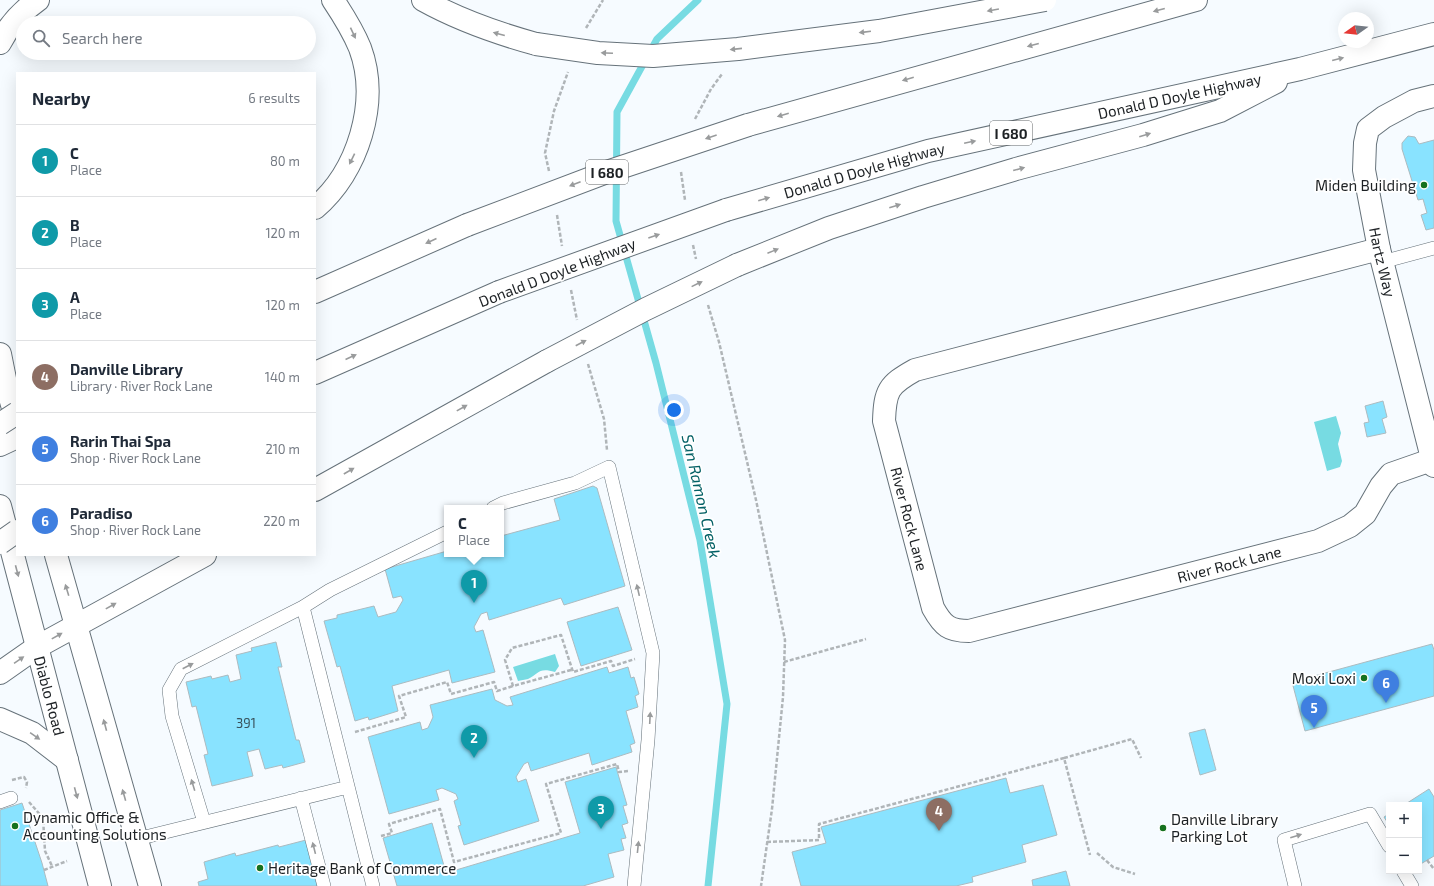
<!DOCTYPE html>
<html lang="en">
<head>
<meta charset="utf-8">
<style>
	body { margin:0; font-family:"Exo 2",sans-serif; background:#f2f2f3; color:#1f2937 }
	.controls { position:absolute; right:12px; bottom:12px; display:grid; overflow:hidden; border-radius:0px; box-shadow:0 4px 16px #0002 }
	.controls button { width:36px; height:36px; display:grid; place-items:center; padding:0; border:0; border-bottom:1px solid #e0e1e3; background:#fff; color:#1f2937; font:20px sans-serif }
	.compass { position:absolute; left:1338px; top:12px; width:36px; height:36px; border-radius:50%; background:#fff; box-shadow:0 4px 16px #0002; rotate:255deg }
	.you { position:absolute; left:674px; top:410px; width:14px; height:14px; margin:-10px; border:3px solid #fff; border-radius:50%; background:#1a73e8; box-shadow:0 0 0 6px #1a73e833 }
	.badge { display:grid; place-items:center; width:26px; height:26px; border-radius:50%; background:#16711e; color:#fff; font-size:13px; font-weight:700 }
	.pin { position:absolute; translate:-50% -33px; filter:drop-shadow(0 1px 2px #0008) }
	.pin::after { content:''; position:absolute; top:21px; width:14px; height:12px; background:inherit; clip-path:polygon(0 0,100% 0,50% 100%) }
	.popup { position:absolute; left:444px; top:505px; width:60px; height:52px; box-sizing:border-box; display:grid; place-content:center; border-radius:0px; background:#fff; filter:drop-shadow(0 1px 3px #0005); font-size:13px; white-space:nowrap; color:#747a83 }
	.popup b { font-size:15px; color:#1f2937 }
	.popup::after { content:''; position:absolute; left:50%; top:100%; margin-left:-8px; border:8px solid transparent; border-top-color:#fff }
	.list { margin:0; padding:0; list-style:none }
	h2 { display:flex; justify-content:space-between; align-items:center; height:52px; margin:0; padding:0 16px; font-size:17px }
	h2 small { font-size:13px; font-weight:400; color:#747a83 }
	.list li { display:grid; grid-template-columns:26px 1fr auto; gap:12px; align-items:center; box-sizing:border-box; height:72px; padding:0 16px; border-top:1px solid #e0e1e3 }
	.list b { display:block; font-size:15px; white-space:nowrap }
	.list p { margin:0; font-size:13px; white-space:nowrap; color:#747a83 }
	.list em { font-size:13px; font-style:normal; color:#747a83 }
	.icon { flex:none; width:22px; height:22px; fill:none; stroke:currentColor; stroke-width:2; stroke-linecap:round; stroke-linejoin:round }
	.map { position:relative; flex:none; width:1434px; height:886px; overflow:hidden }
	.search { position:absolute; background:#fff; box-shadow:0 4px 16px #0002; left:16px; top:16px; width:300px; height:44px; display:flex; align-items:center; gap:10px; box-sizing:border-box; padding:0 14px; border-radius:22px; color:#747a83; font-size:15px }
	.panel { position:absolute; background:#fff; box-shadow:0 4px 16px #0002; left:16px; top:72px; width:300px; height:484px; border-radius:0px }
	.map>svg:first-child { display:block }
</style>
</head>
<body>
<div class="map">
<svg width="1434" height="886" viewBox="0 0 1434 886">
	<rect width="100%" height="100%" fill="#f6fbff"/>
	<path fill="#77dbe2" d="M1336 416 1341 433 1338 444 1342 461 1340 467 1327 471 1314 422Z
		M555 654 559 666 555 672C538 667 539 674 528 679 525 680 521 680 518 681L513 667Z"/>
	<g fill="none" stroke-linecap="round" stroke-linejoin="round">
		<path stroke="#77dbe2" stroke-width="7" d="M698 0 657 39 617 112 616 221 656 363 700 540 727 704 708 886"/>
	</g>
	<path fill="#89e3ff" stroke="#acbbc0" d="M1408 136 1415 137 1419 144 1434 140V228L1426 230 1421 215 1427 213 1423 199 1418 200 1402 149V143Z
		M1383 401 1387 417 1382 419 1386 433 1367 437 1364 423 1369 422 1365 406Z
		M593 486 597 488 625 586 564 605 561 598 489 620 487 612 481 614 474 627 476 632 483 630 495 672 452 683 449 670 392 686 398 711 369 720 368 717 355 721 340 666 337 667 324 621 337 618V615L374 606 378 617 396 612 403 600 401 596 393 598 385 569 447 551V554H501V536L560 520 554 499Z
		M618 607 632 650 581 666 567 622Z
		M276 642 282 667H278L296 740H299L305 762 283 768 282 765 265 769 259 749 247 752 253 776 212 786 204 755 208 754 196 706 192 707 186 682 211 676 212 679 228 675 230 682 241 679 236 655 252 651 251 648Z
		M1432 644 1434 650V696L1305 731 1292 682Z
		M607 667 609 673 628 667 631 678 634 677 639 694 635 696 638 707 626 711 635 743 630 745 632 752 592 765 589 753 531 771 528 762 524 764 516 777 518 782 526 779 539 821 464 845 458 826 461 825 454 801 458 799 456 794 442 788 436 790 439 800 389 814 368 737 420 722 422 730 428 728 433 717 430 705 492 689 495 700 507 706 513 705 510 697Z
		M1205 729 1216 770 1200 775 1189 733Z
		M616 767 627 805 623 806 628 823 622 825 626 838 621 839 624 850 608 854 614 877 583 886H397L383 838 432 823 446 873 580 833 565 782Z
		M1006 778 1010 793 1043 785 1057 835 1022 845 1026 862 972 877 973 882 956 886H801L792 852 826 843 821 827Z
		M1429 789 1434 797V856L1419 865V805H1404Z
		M22 803 42 863 48 886H0V810Z
		M1389 814V825L1384 817Z
		M306 840 319 886H199L198 882 208 879 204 862 235 853 236 856 278 845 279 847Z
		M1066 871 1070 886H1033L1032 880Z"/>
	<g fill="none" stroke-linecap="round" stroke-linejoin="round">
		<g stroke="#66727a" stroke-width="14">
			<path id="service" d="M1382 262 1434 248
				M493 508 503 503 575 483 609 467 653 653 648 740 634 886
				M303 607 373 886
				M301 798 324 886
				M0 802 11 798
				M204 822 172 716 169 690 181 669 303 607 330 590 447 532
				M137 839 348 787
				M1403 871 1412 886
				M1295 886 1284 840 1370 814 1389 846"/>
		</g>
		<g stroke="#66727a" stroke-width="24">
			<g id="minor">
				<path id="s1" d="M1434 96 1414 101 1384 117 1368 129 1365 143 1364 170 1379 249 1434 466"/>
				<path id="s2" d="M1379 249 915 370C888 385 885 391 884 421L933 608C943 626 949 631 969 631L1318 541 1350 526 1365 514 1381 486 1391 474 1434 459"/>
			</g>
		</g>
		<g stroke="#66727a" stroke-width="24">
			<g id="tertiary">
				<path d="M0 354 6 384 17 422"/>
				<path id="s3" d="M0 506 100 886"/>
				<path d="M56 555 150 886"/>
			</g>
		</g>
		<g stroke="#66727a" stroke-width="24">
			<g id="motorway">
				<path d="M423 0C459 20 496 33 536 44"/>
				<path d="M0 43C9 25 22 11 38 0"/>
				<path d="M748 125 1196 0"/>
				<path d="M315 208C358 172 380 102 360 48 353 31 343 15 333 0"/>
				<path id="s4" d="M726 210 928 151 1300 69 1434 34"/>
				<path d="M737 265 829 228 923 197 1016 169 1143 135 1220 111 1276 82"/>
				<path d="M315 292 467 225"/>
				<path d="M315 373 499 292"/>
				<path d="M0 445 17 437"/>
				<path d="M315 490 547 361"/>
				<path d="M0 673 37 647 205 555"/>
				<path d="M0 719 32 733 67 760"/>
			</g>
		</g>
		<path stroke="#b0b5b8" stroke-width="2.5" stroke-dasharray="4 2" stroke-linecap="butt" d="M586 28 603 0
			M695 119 711 89 722 74
			M549 171 545 153 554 111 568 72
			M681 172 685 200
			M557 215 562 246
			M693 245 696 259
			M571 290 577 320
			M708 305 719 342 756 500 785 640 783 697 772 809 761 886
			M588 364 604 419 607 450
			M784 662 866 639
			M571 670 513 686 505 660 512 648 561 635 573 672 611 661 613 666 635 659
			M355 732 406 717 399 696 447 682 451 694 494 682 497 691 513 686
			M1064 758 1132 739 1141 758
			M12 780 24 777 27 782 26 788
			M29 802 43 818 45 851 52 866
			M381 836 392 833 389 824 440 809 454 862 561 833 546 784 617 764 619 772 628 771
			M767 842 819 840V824L1064 758 1090 855
			M1097 853 1113 867 1135 874
			M1427 860 1434 869
			M44 870 67 861"/>
		<use href="#service" stroke="#fff" stroke-width="13"/>
		<use href="#minor" stroke="#fff" stroke-width="22"/>
		<use href="#tertiary" stroke="#fff" stroke-width="22"/>
		<use href="#motorway" stroke="#fff" stroke-width="22"/>
		<g stroke="#66727a" stroke-width="24" stroke-linecap="butt">
			<path id="motorway-bridge" d="M536 44 598 53 653 56 738 49 879 31 1045 0
				M467 225 607 172 748 125
				M499 292 726 210
				M547 361 646 309 737 265
				M0 424 17 413
				M0 543 17 531"/>
		</g>
		<use href="#motorway-bridge" stroke="#fff" stroke-width="22"/>
	</g>
	<defs><path id="oneway-solid" d="M-6-.8H1V-3.2L6.5 0L1 3.2V.8H-6Z"/></defs>
	<g fill="#999b9c">
		<use href="#oneway-solid" transform="translate(993 10) rotate(170)"/>
		<use href="#oneway-solid" transform="translate(1159 10) rotate(165)"/>
		<use href="#oneway-solid" transform="translate(865 32) rotate(173)"/>
		<use href="#oneway-solid" transform="translate(353 33) rotate(65)"/>
		<use href="#oneway-solid" transform="translate(499 34) rotate(-165)"/>
		<use href="#oneway-solid" transform="translate(1033 45) rotate(165)"/>
		<use href="#oneway-solid" transform="translate(736 49) rotate(174)"/>
		<use href="#oneway-solid" transform="translate(607 53) rotate(-177)"/>
		<use href="#oneway-solid" transform="translate(1338 59) rotate(-14)"/>
		<use href="#oneway-solid" transform="translate(908 79) rotate(164)"/>
		<use href="#oneway-solid" transform="translate(783 115) rotate(164)"/>
		<use href="#oneway-solid" transform="translate(1145 135) rotate(-17)"/>
		<use href="#oneway-solid" transform="translate(711 137) rotate(161)"/>
		<use href="#oneway-solid" transform="translate(970 142) rotate(-12)"/>
		<use href="#oneway-solid" transform="translate(352 159) rotate(116)"/>
		<use href="#oneway-solid" transform="translate(1019 169) rotate(-15)"/>
		<use href="#oneway-solid" transform="translate(575 184) rotate(159)"/>
		<use href="#oneway-solid" transform="translate(764 199) rotate(-16)"/>
		<use href="#oneway-solid" transform="translate(895 206) rotate(-18)"/>
		<use href="#oneway-solid" transform="translate(654 236) rotate(-19)"/>
		<use href="#oneway-solid" transform="translate(431 241) rotate(156)"/>
		<use href="#oneway-solid" transform="translate(773 251) rotate(-22)"/>
		<use href="#oneway-solid" transform="translate(697 284) rotate(-26)"/>
		<use href="#oneway-solid" transform="translate(581 343) rotate(-28)"/>
		<use href="#oneway-solid" transform="translate(351 357) rotate(-24)"/>
		<use href="#oneway-solid" transform="translate(462 408) rotate(-29)"/>
		<use href="#oneway-solid" transform="translate(349 471) rotate(-30)"/>
		<use href="#oneway-solid" transform="translate(17 571) rotate(75)"/>
		<use href="#oneway-solid" transform="translate(67 590) rotate(-107)"/>
		<use href="#oneway-solid" transform="translate(638 590) rotate(-103)"/>
		<use href="#oneway-solid" transform="translate(111 606) rotate(-29)"/>
		<use href="#oneway-solid" transform="translate(57 636) rotate(-29)"/>
		<use href="#oneway-solid" transform="translate(19 660) rotate(-34)"/>
		<use href="#oneway-solid" transform="translate(188 666) rotate(-27)"/>
		<use href="#oneway-solid" transform="translate(650 718) rotate(-87)"/>
		<use href="#oneway-solid" transform="translate(105 725) rotate(-105)"/>
		<use href="#oneway-solid" transform="translate(35 736) rotate(35)"/>
		<use href="#oneway-solid" transform="translate(193 785) rotate(-107)"/>
		<use href="#oneway-solid" transform="translate(76 793) rotate(75)"/>
		<use href="#oneway-solid" transform="translate(124 795) rotate(-106)"/>
		<use href="#oneway-solid" transform="translate(1296 836) rotate(-17)"/>
		<use href="#oneway-solid" transform="translate(638 847) rotate(-84)"/>
		<use href="#oneway-solid" transform="translate(314 848) rotate(-104)"/>
	</g>
	<g fill="#16711e" stroke="#fff" stroke-width="1.5">
		<circle cx="1424" cy="185" r="4"/>
		<circle cx="1364" cy="678" r="4"/>
		<circle cx="15" cy="826" r="4"/>
		<circle cx="1163" cy="828" r="4"/>
		<circle cx="260" cy="868" r="4"/>
	</g>
	<g text-anchor="middle" dominant-baseline="central" stroke-width="3.5" stroke-linejoin="round" paint-order="stroke">
		<g font-size="13" fill="#38525b">
			<text x="246" y="723">391</text>
		</g>
		<g fill="#fff" stroke="#616466" stroke-width="1">
			<rect x="990" y="121" width="42" height="24" rx="3"/>
			<rect x="586" y="160" width="42" height="24" rx="3"/>
		</g>
		<g font-size="14" font-weight="bold" fill="#1d2124">
			<text x="1011" y="133">I 680</text>
			<text x="607" y="172">I 680</text>
		</g>
		<g font-size="15" fill="#1d2124" stroke="#fff">
			<text stroke="none"><textPath href="#s4" startOffset="468">Donald D Doyle Highway</textPath></text>
			<text stroke="none"><textPath href="#s4" startOffset="144">Donald D Doyle Highway</textPath></text>
			<text stroke="none"><textPath href="#s1" startOffset="210">Hartz Way</textPath></text>
			<text transform="translate(557 272) rotate(-21)">Donald D Doyle Highway</text>
			<text stroke="none"><textPath href="#s2" startOffset="645">River Rock Lane</textPath></text>
			<text stroke="none"><textPath href="#s2" startOffset="1052">River Rock Lane</textPath></text>
			<text stroke="none"><textPath href="#s3" startOffset="196">Diablo Road</textPath></text>
		</g>
		<g font-size="15" fill="#1d2124" stroke="#fff" text-anchor="start">
			<text x="1416" y="185" text-anchor="end">Miden Building</text>
			<text x="1356" y="678" text-anchor="end">Moxi Loxi</text>
			<text x="23" y="817">Dynamic Office &amp;<tspan x="23" dy="17">Accounting Solutions</tspan></text>
			<text x="1171" y="819">Danville Library<tspan x="1171" dy="17">Parking Lot</tspan></text>
			<text x="268" y="868">Heritage Bank of Commerce</text>
		</g>
		<g font-size="16" font-style="italic" fill="#036065" stroke="#fff">
			<text transform="translate(702 496) rotate(77)">San Ramon Creek</text>
		</g>
	</g>
</svg>
<div class="controls">
<button>+</button>
<button>−</button>
</div>
<svg class="compass" viewBox="-18 -18 36 36"><path d="M0-13l5 13h-10z" fill="#e53935"/><path d="M0 13l5-13h-10z" fill="#747a83"/></svg>
<div class="you"></div>
<div class="pin badge" style="left:474px;top:603px;background:#0f9aa8">1</div>
<div class="popup"><b>C</b>Place</div>
<div class="pin badge" style="left:474px;top:758px;background:#0f9aa8">2</div>
<div class="pin badge" style="left:601px;top:829px;background:#0f9aa8">3</div>
<div class="pin badge" style="left:939px;top:831px;background:#8d6e63">4</div>
<div class="pin badge" style="left:1314px;top:728px;background:#3f7fe0">5</div>
<div class="pin badge" style="left:1386px;top:703px;background:#3f7fe0">6</div>
<div class="search"><svg class="icon" aria-label="search" viewBox="0 0 24 24"><circle cx="10" cy="10" r="6"/><path d="M15 15l6 6"/></svg>Search here</div>
<section class="panel">
<h2>Nearby<small>6 results</small></h2>
<ul class="list">
<li><span class="badge" style="background:#0f9aa8">1</span><div><b>C</b><p>Place</p></div><em>80 m</em></li>
<li><span class="badge" style="background:#0f9aa8">2</span><div><b>B</b><p>Place</p></div><em>120 m</em></li>
<li><span class="badge" style="background:#0f9aa8">3</span><div><b>A</b><p>Place</p></div><em>120 m</em></li>
<li><span class="badge" style="background:#8d6e63">4</span><div><b>Danville Library</b><p>Library · River Rock Lane</p></div><em>140 m</em></li>
<li><span class="badge" style="background:#3f7fe0">5</span><div><b>Rarin Thai Spa</b><p>Shop · River Rock Lane</p></div><em>210 m</em></li>
<li><span class="badge" style="background:#3f7fe0">6</span><div><b>Paradiso</b><p>Shop · River Rock Lane</p></div><em>220 m</em></li>
</ul>
</section>
</div>
</body>
</html>
